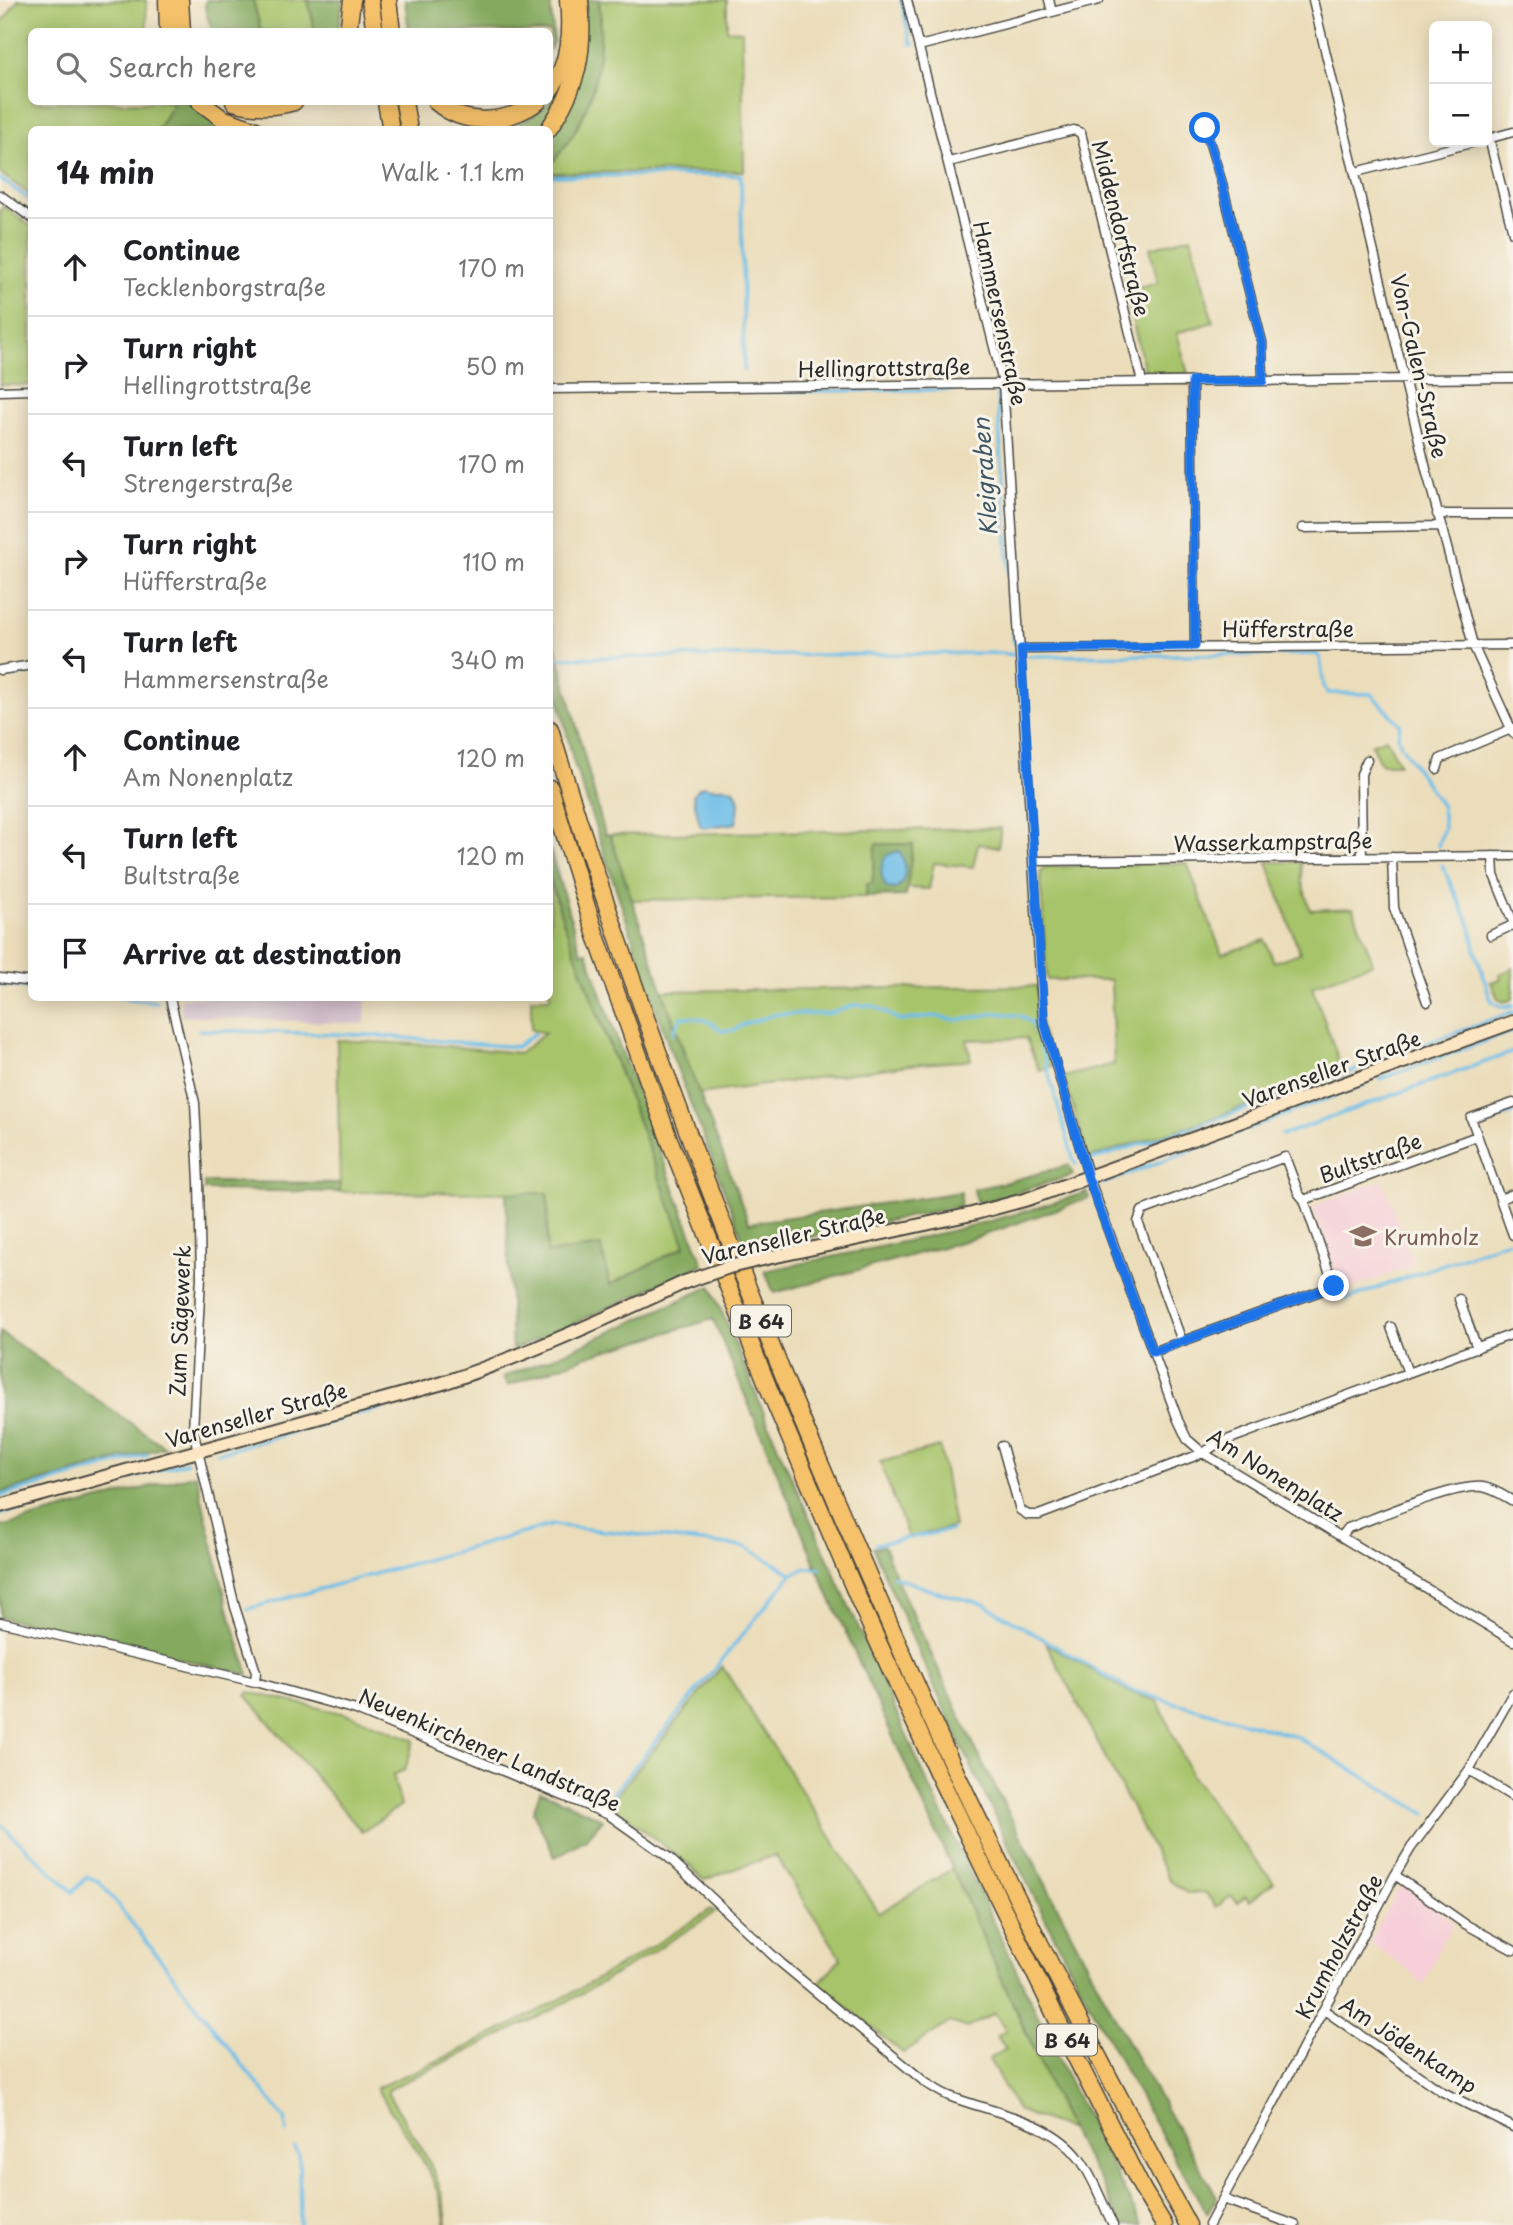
<!DOCTYPE html>
<html lang="en">
<head>
<meta charset="utf-8">
<style>
	body { margin:0; font-family:"Playpen Sans",sans-serif; background:#f6f6f6; color:#202124 }
	.controls { position:absolute; right:21px; top:21px; display:grid; overflow:hidden; border-radius:10px; box-shadow:0 4px 18px #0003 }
	.controls button { width:63px; height:63px; display:grid; place-items:center; padding:0; border:0; border-bottom:2px solid #e0e0e0; background:#fff; color:#202124; font:35px sans-serif }
	.stop { position:absolute; width:21px; height:21px; margin:-16px; border:5px solid #1a73e8; border-radius:50%; background:#fff }
	.stop.end { background:#1a73e8; border-color:#fff; box-shadow:0 2px 7px #0008 }
	.list { margin:0; padding:0; list-style:none }
	h2 { display:flex; justify-content:space-between; align-items:center; height:91px; margin:0; padding:0 28px; font-size:30px }
	h2 small { font-size:23px; font-weight:400; color:#757577 }
	.list li { display:grid; grid-template-columns:46px 1fr auto; gap:21px; align-items:center; box-sizing:border-box; height:98px; padding:0 28px; border-top:2px solid #e0e0e0 }
	.list b { display:block; font-size:26px; white-space:nowrap }
	.list p { margin:0; font-size:23px; white-space:nowrap; color:#757577 }
	.list em { font-size:23px; font-style:normal; color:#757577 }
	.icon { flex:none; width:38px; height:38px; fill:none; stroke:currentColor; stroke-width:2; stroke-linecap:round; stroke-linejoin:round }
	.map { position:relative; flex:none; width:1513px; height:2225px; overflow:hidden }
	.search { position:absolute; background:#fff; box-shadow:0 4px 18px #0003; left:28px; top:28px; width:525px; height:77px; display:flex; align-items:center; gap:18px; box-sizing:border-box; padding:0 24px; border-radius:10px; color:#757577; font-size:26px }
	.panel { position:absolute; background:#fff; box-shadow:0 4px 18px #0003; left:28px; top:126px; width:525px; height:875px; border-radius:10px }
	.map>svg:first-child { display:block }
</style>
</head>
<body>
<div class="map">
<svg width="1513" height="2225" viewBox="0 0 1513 2225">
	<rect width="100%" height="100%" fill="#f7f3e8"/>
	<filter id="ink" filterUnits="userSpaceOnUse"><feTurbulence type="fractalNoise" baseFrequency=".0143" numOctaves="2"/><feDisplacementMap in="SourceGraphic" scale="14" xChannelSelector="R" yChannelSelector="G"/><feConvolveMatrix kernelMatrix="1 2 1 2 8 2 1 2 1" color-interpolation-filters="sRGB"/></filter>
	<filter id="wash" filterUnits="userSpaceOnUse"><feTurbulence type="fractalNoise" baseFrequency=".00686" numOctaves="4" result="noise"/><feDisplacementMap in="SourceGraphic" scale="28" xChannelSelector="R" yChannelSelector="G"/><feGaussianBlur stdDeviation="1.57" result="paint"/><feColorMatrix in="noise" values="0 0 0 0 0 0 0 0 0 0 0 0 0 0 0 0 0 1.4 0 .05"/><feComposite in="paint" operator="in"/></filter>
	<g filter="url(#wash)">
		<rect width="100%" height="100%" fill="#ebddba"/>
		<path fill="#f6cfd8" d="M1383 1180 1414 1265 1348 1290 1342 1289 1312 1207Z
			M1406 1888 1454 1922 1441 1944 1424 1984 1417 1980 1416 1976 1369 1942 1398 1889Z"/>
		<path fill="#d1bdca" d="M181 998H366L365 1024 181 1016Z"/>
		<path fill="#a7c46b" stroke="#69784b" stroke-width="2" d="M18 0H146L147 31 32 32V102H171L172 105 158 129 32 130 31 195 0 173V25Z
			M253 0H308L315 31H261Z
			M599 0H727V30L742 31 744 171 550 173V165L578 126 601 20Z
			M3 206 31 226V385H0V211Z
			M1191 237 1213 322 1177 333 1188 374 1146 375 1125 291 1158 283 1150 248Z
			M1386 738 1399 764H1381L1371 744Z
			M1001 828 998 847 978 844 973 867 934 863 929 889 906 888 913 844 872 884H867L866 897 632 900 610 835Z
			M1267 862H1301L1302 882 1310 910 1353 908 1373 963 1312 986 1343 1072 1193 1125 1088 1158 1064 1077 1114 1064 1111 980H1047L1040 872 1045 867 1187 863 1222 954 1265 940 1274 962 1300 953Z
			M550 879 604 1033 686 1246 610 1285 547 1253V1193L340 1192 337 1040 432 1045 520 1053 545 1033 531 1030V998H550Z
			M1513 968V999L1504 1002 1498 999 1491 982 1501 979 1500 974Z
			M1037 986 1041 1029 1052 1066 1039 1070 1026 1038 967 1040 971 1060 909 1065 699 1094 663 991Z
			M940 1447 954 1527 908 1537 880 1462Z
			M1046 1643 1129 1692 1158 1701 1191 1775 1233 1833 1274 1882 1250 1901 1245 1896 1238 1903 1231 1896 1216 1907 1205 1892 1187 1893 1169 1880Z
			M722 1666 879 1913 952 1869 1070 2130 1017 2110 989 2059 1006 2049 997 2036 1006 2031 995 2013 967 2028 950 2022 903 2053 818 1984 841 1958 775 1855 704 1880 688 1864 609 1804Z
			M249 1692 354 1716 414 1740 405 1770 393 1775 401 1805 362 1832 246 1695Z
			M711 1909 715 1912C656 1951 595 1988 532 2020 484 2044 435 2066 388 2090V2094C413 2135 445 2175 447 2225H445C443 2179 400 2127 376 2088 493 2038 605 1979 711 1909Z"/>
		<path fill="#85aa5f" stroke="#586a45" stroke-width="2" d="M206 0H253L261 31H212L205 9Z
			M308 0H343L338 31H315Z
			M405 0H550L554 40 550 51V32L409 31Z
			M587 0H599C605 63 593 117 550 165V139L564 118Z
			M564 80 569 82 542 129 499 130C527 124 551 105 564 80Z
			M171 102H189L207 117 231 130H158L172 105Z
			M550 624 605 835H610L682 1048 749 1223 961 1192 960 1206 747 1250 670 1050 573 760 556 686 550 670Z
			M876 844H913L906 896 866 897 867 884H872Z
			M550 850 581 953 587 952 619 1045 703 1264 560 1330 512 1350 506 1193H548L547 1253 601 1246 610 1285 685 1246 562 918 550 879Z
			M1069 1165 1073 1175 981 1203 976 1201 974 1189 1007 1182Z
			M204 1182 340 1183V1192L204 1190Z
			M1087 1192 1089 1198 975 1238 774 1293 765 1271C874 1248 981 1228 1087 1192Z
			M711 1286 778 1447 924 1775 1065 2073 1142 2225H1121L1102 2184 1070 2130 819 1573 713 1319 588 1356 507 1386 503 1377 571 1350Z
			M0 1332 165 1447 0 1493Z
			M196 1474 228 1608 249 1675 0 1617V1527Z
			M884 1546 899 1585 978 1754 1133 2052 1217 2197 1207 2213C1079 2000 971 1775 873 1548Z
			M540 1791 603 1819 586 1839 555 1857 533 1812Z"/>
		<path fill="#6dbee8" stroke="#4c748a" stroke-width="2" d="M705 786C714 791 719 786 728 788 743 790 739 813 736 823L703 828 700 825 693 795 699 788Z
			M898 851C908 862 908 879 896 889L887 888C880 876 879 866 887 855Z"/>
		<g fill="none" stroke-linecap="round" stroke-linejoin="round">
			<path stroke="#6dbee8" stroke-width="3.5" d="M901 0 911 43 914 44
				M550 176 741 175 744 371
				M0 179 32 201
				M745 392 994 389 997 393 1014 643
				M1028 656 1316 654 1320 657 1324 687 1328 693 1371 694 1400 724 1398 737 1401 745 1442 807 1444 827 1438 846
				M554 658 998 653 1016 655
				M0 676H13L32 672
				M1442 865 1471 927 1475 949 1491 1000C1499 1007 1504 1008 1513 1005
				M0 984 32 988
				M121 998 157 1002
				M199 1030 367 1035 516 1047 534 1034
				M673 1033 681 1017C698 1017 709 1019 722 1031L735 1030 744 1024 777 1014H827L855 1005 874 1006 901 1021 932 1016 957 1020 998 1013 1021 1016 1032 1023 1039 1040 1073 1158 1076 1164
				M1382 1060 1513 1012
				M1380 1079 1513 1031
				M1482 1124 1513 1113
				M1282 1135 1513 1052
				M1091 1160 1194 1127 1370 1065
				M1104 1183 1366 1084
				M1347 1299 1508 1241
				M430 1395 467 1385
				M357 1415 421 1397
				M217 1453 341 1419
				M0 1496 148 1455
				M0 1514 187 1462
				M876 1544 951 1530
				M893 1576 933 1591 984 1604 1130 1690 1297 1737 1426 1814
				M248 1609 552 1525 746 1547 792 1574
				M607 1801 792 1574 806 1568H821
				M0 1824 73 1892 87 1877 99 1881 284 2118 287 2132
				M295 2148 299 2155 300 2225"/>
		</g>
	</g>
	<g filter="url(#ink)">
		<g fill="none" stroke-linecap="round" stroke-linejoin="round">
			<g stroke="#484640" stroke-width="11">
				<path id="street" d="M907 0 1003 383 1043 1021 1089 1178 1178 1420 1187 1439 1203 1453 1513 1641
					M1049 0 1052 12
					M1313 0 1426 469 1473 645 1513 733
					M919 46 1099 0
					M1205 128 1221 180 1262 342 1263 381
					M1489 138 1513 233
					M1487 139 1513 132
					M949 162 1074 130 1081 133 1142 382
					M1356 172 1475 142
					M0 195 32 218
					M1192 381 1195 646
					M550 389 1513 378
					M0 391 32 390
					M1437 514H1513
					M1303 528 1441 526
					M1021 649 1513 645
					M0 670 32 665
					M1437 769 1440 759 1511 729
					M1493 856 1494 875 1513 922
					M1362 857 1361 774 1367 760
					M1392 857 1394 908 1427 1002
					M1033 861 1513 856
					M1491 935 1513 925
					M0 978 32 982
					M170 998 195 1103 199 1182 201 1277 193 1430 235 1607 256 1672 255 1682
					M1513 1103 1471 1118 1513 1235
					M1500 1199 1513 1194
					M1304 1200 1477 1136
					M1459 1299 1477 1348
					M1391 1327 1408 1373
					M1153 1352 1334 1286 1304 1200 1299 1194 1285 1157 1142 1211 1138 1222 1182 1341
					M1002 1446 1020 1510 1028 1515H1039L1203 1453 1219 1443 1513 1334
					M1342 1536 1348 1528C1378 1517 1456 1483 1483 1487 1494 1489 1504 1496 1513 1501
					M0 1622 255 1682 356 1710 609 1815 668 1857 781 1963 926 2083C933 2087 941 2093 949 2096 992 2113 1049 2119 1079 2158 1093 2176 1102 2203 1113 2225
					M1469 1770 1513 1797
					M1395 1875 1465 1924 1513 1950
					M1324 2010 1441 2091 1513 2127
					M1223 2199 1295 2225
					M1209 2225 1395 1875 1411 1848 1469 1770 1513 1693"/>
			</g>
			<g stroke="#484640" stroke-width="16">
				<path id="secondary" d="M767 1258 972 1214 1028 1199 1513 1022
					M0 1506 443 1383C526 1355 605 1319 685 1282"/>
			</g>
			<g stroke="#484640" stroke-width="19">
				<path id="highway" d="M167 0 168 32
					M180 0 182 32
					M370 0 375 32
					M388 0 392 32
					M348 32 352 0
					M550 90C570 64 571 31 568 0
					M200 102 222 118 256 130
					M234 102C255 108 273 108 294 102
					M386 102 391 130
					M404 102 409 130
					M436 102C466 128 507 123 538 102
					M548 130C578 87 585 52 580 0
					M550 729C629 988 725 1240 831 1489 871 1582 911 1675 953 1766 1027 1922 1106 2074 1188 2225
					M550 788 595 933 669 1139 771 1394 859 1600 937 1772 1070 2046 1143 2190 1164 2225"/>
			</g>
			<use href="#street" stroke="#fff" stroke-width="8"/>
			<use href="#secondary" stroke="#fbe6c4" stroke-width="12"/>
			<use href="#highway" stroke="#f5c16b" stroke-width="16"/>
			<g stroke="#484640" stroke-width="16" stroke-linecap="butt">
				<path id="secondary-bridge" d="M685 1282 729 1267 767 1258"/>
			</g>
			<use href="#secondary-bridge" stroke="#fbe6c4" stroke-width="12"/>
		</g>
	</g>
	<g fill="none" stroke-linecap="round" stroke-linejoin="round" filter="url(#ink)">
		<path stroke="#1a73e8" stroke-width="9" d="M1205 128 1221 180 1262 342 1263 381H1192L1195 646 1021 649 1044 1021 1088 1178 1153 1352 1334 1286"/>
	</g>
	<defs>
		<g id="school-bare" transform="scale(2.1)"><path d="M0-5L7-2L0 1L-7-2ZM-4 1L0 2.5L4 1V4Q0 6-4 4Z" fill="#8d6e63" stroke="#f7f3e8" stroke-width="2.5" paint-order="stroke"/></g>
	</defs>
	<g fill-rule="evenodd">
		<use href="#school-bare" x="1363" y="1236"/>
	</g>
	<g text-anchor="middle" dominant-baseline="central" stroke-width="6" stroke-linejoin="round" paint-order="stroke">
		<g fill="#f7f3e8" stroke="#686764" stroke-width="2">
			<rect x="731" y="1305.5" width="60" height="31" rx="5"/>
			<rect x="1037" y="2024.5" width="60" height="31" rx="5"/>
		</g>
		<g font-size="19" font-weight="bold" fill="#2b2b2b">
			<text x="761" y="1321">B 64</text>
			<text x="1067" y="2040">B 64</text>
		</g>
		<g font-size="21" fill="#2b2b2b" stroke="#f7f3e8">
			<text transform="translate(1122 228) rotate(76)">Middendorfstraße</text>
			<text transform="translate(1001 313) rotate(78)">Hammersenstraße</text>
			<text transform="translate(1420 366) rotate(77)">Von-Galen-Straße</text>
			<text transform="translate(884 367) rotate(-1)">Hellingrottstraße</text>
			<text x="1288" y="628">Hüfferstraße</text>
			<text transform="translate(1273 841) rotate(-1)">Wasserkampstraße</text>
			<text transform="translate(1331 1068) rotate(-20)">Varenseller Straße</text>
			<text transform="translate(1370 1157) rotate(-20)">Bultstraße</text>
			<text transform="translate(793 1235) rotate(-13)">Varenseller Straße</text>
			<text transform="translate(179 1321) rotate(-88)">Zum Sägewerk</text>
			<text transform="translate(256 1414) rotate(-16)">Varenseller Straße</text>
			<text transform="translate(1276 1474) rotate(32)">Am Nonenplatz</text>
			<text transform="translate(490 1749) rotate(23)">Neuenkirchener Landstraße</text>
			<text transform="translate(1338 1946) rotate(-62)">Krumholzstraße</text>
			<text transform="translate(1409 2044) rotate(33)">Am Jödenkamp</text>
		</g>
		<g font-size="21" fill="#785e54" stroke="#f7f3e8" text-anchor="start">
			<text x="1384" y="1236">Krumholz</text>
		</g>
		<g font-size="23" font-style="italic" fill="#3f5764" stroke="#f7f3e8">
			<text transform="translate(984 477) rotate(-94)">Kleigraben</text>
		</g>
	</g>
</svg>
<div class="controls">
<button>+</button>
<button>−</button>
</div>
<div class="stop" style="left:1205px;top:128px"></div>
<div class="stop end" style="left:1334px;top:1286px"></div>
<div class="search"><svg class="icon" aria-label="search" viewBox="0 0 24 24"><circle cx="10" cy="10" r="6"/><path d="M15 15l6 6"/></svg>Search here</div>
<section class="panel">
<h2>14 min<small>Walk · 1.1 km</small></h2>
<ul class="list">
<li><svg class="icon" aria-label="ahead" viewBox="0 0 24 24"><path d="M12 20V5M6 11l6-6 6 6"/></svg><div><b>Continue</b><p>Tecklenborgstraße</p></div><em>170 m</em></li>
<li><svg class="icon" aria-label="right" viewBox="0 0 24 24"><path d="M7 20v-9h11M14 6l5 5-5 5"/></svg><div><b>Turn right</b><p>Hellingrottstraße</p></div><em>50 m</em></li>
<li><svg class="icon" aria-label="left" viewBox="0 0 24 24"><path d="M17 20v-9H6M10 6l-5 5 5 5"/></svg><div><b>Turn left</b><p>Strengerstraße</p></div><em>170 m</em></li>
<li><svg class="icon" aria-label="right" viewBox="0 0 24 24"><path d="M7 20v-9h11M14 6l5 5-5 5"/></svg><div><b>Turn right</b><p>Hüfferstraße</p></div><em>110 m</em></li>
<li><svg class="icon" aria-label="left" viewBox="0 0 24 24"><path d="M17 20v-9H6M10 6l-5 5 5 5"/></svg><div><b>Turn left</b><p>Hammersenstraße</p></div><em>340 m</em></li>
<li><svg class="icon" aria-label="ahead" viewBox="0 0 24 24"><path d="M12 20V5M6 11l6-6 6 6"/></svg><div><b>Continue</b><p>Am Nonenplatz</p></div><em>120 m</em></li>
<li><svg class="icon" aria-label="left" viewBox="0 0 24 24"><path d="M17 20v-9H6M10 6l-5 5 5 5"/></svg><div><b>Turn left</b><p>Bultstraße</p></div><em>120 m</em></li>
<li><svg class="icon" aria-label="arrive" viewBox="0 0 24 24"><path d="M6 21V4h12l-3 4 3 4H6"/></svg><div><b>Arrive at destination</b></div></li>
</ul>
</section>
</div>
</body>
</html>
